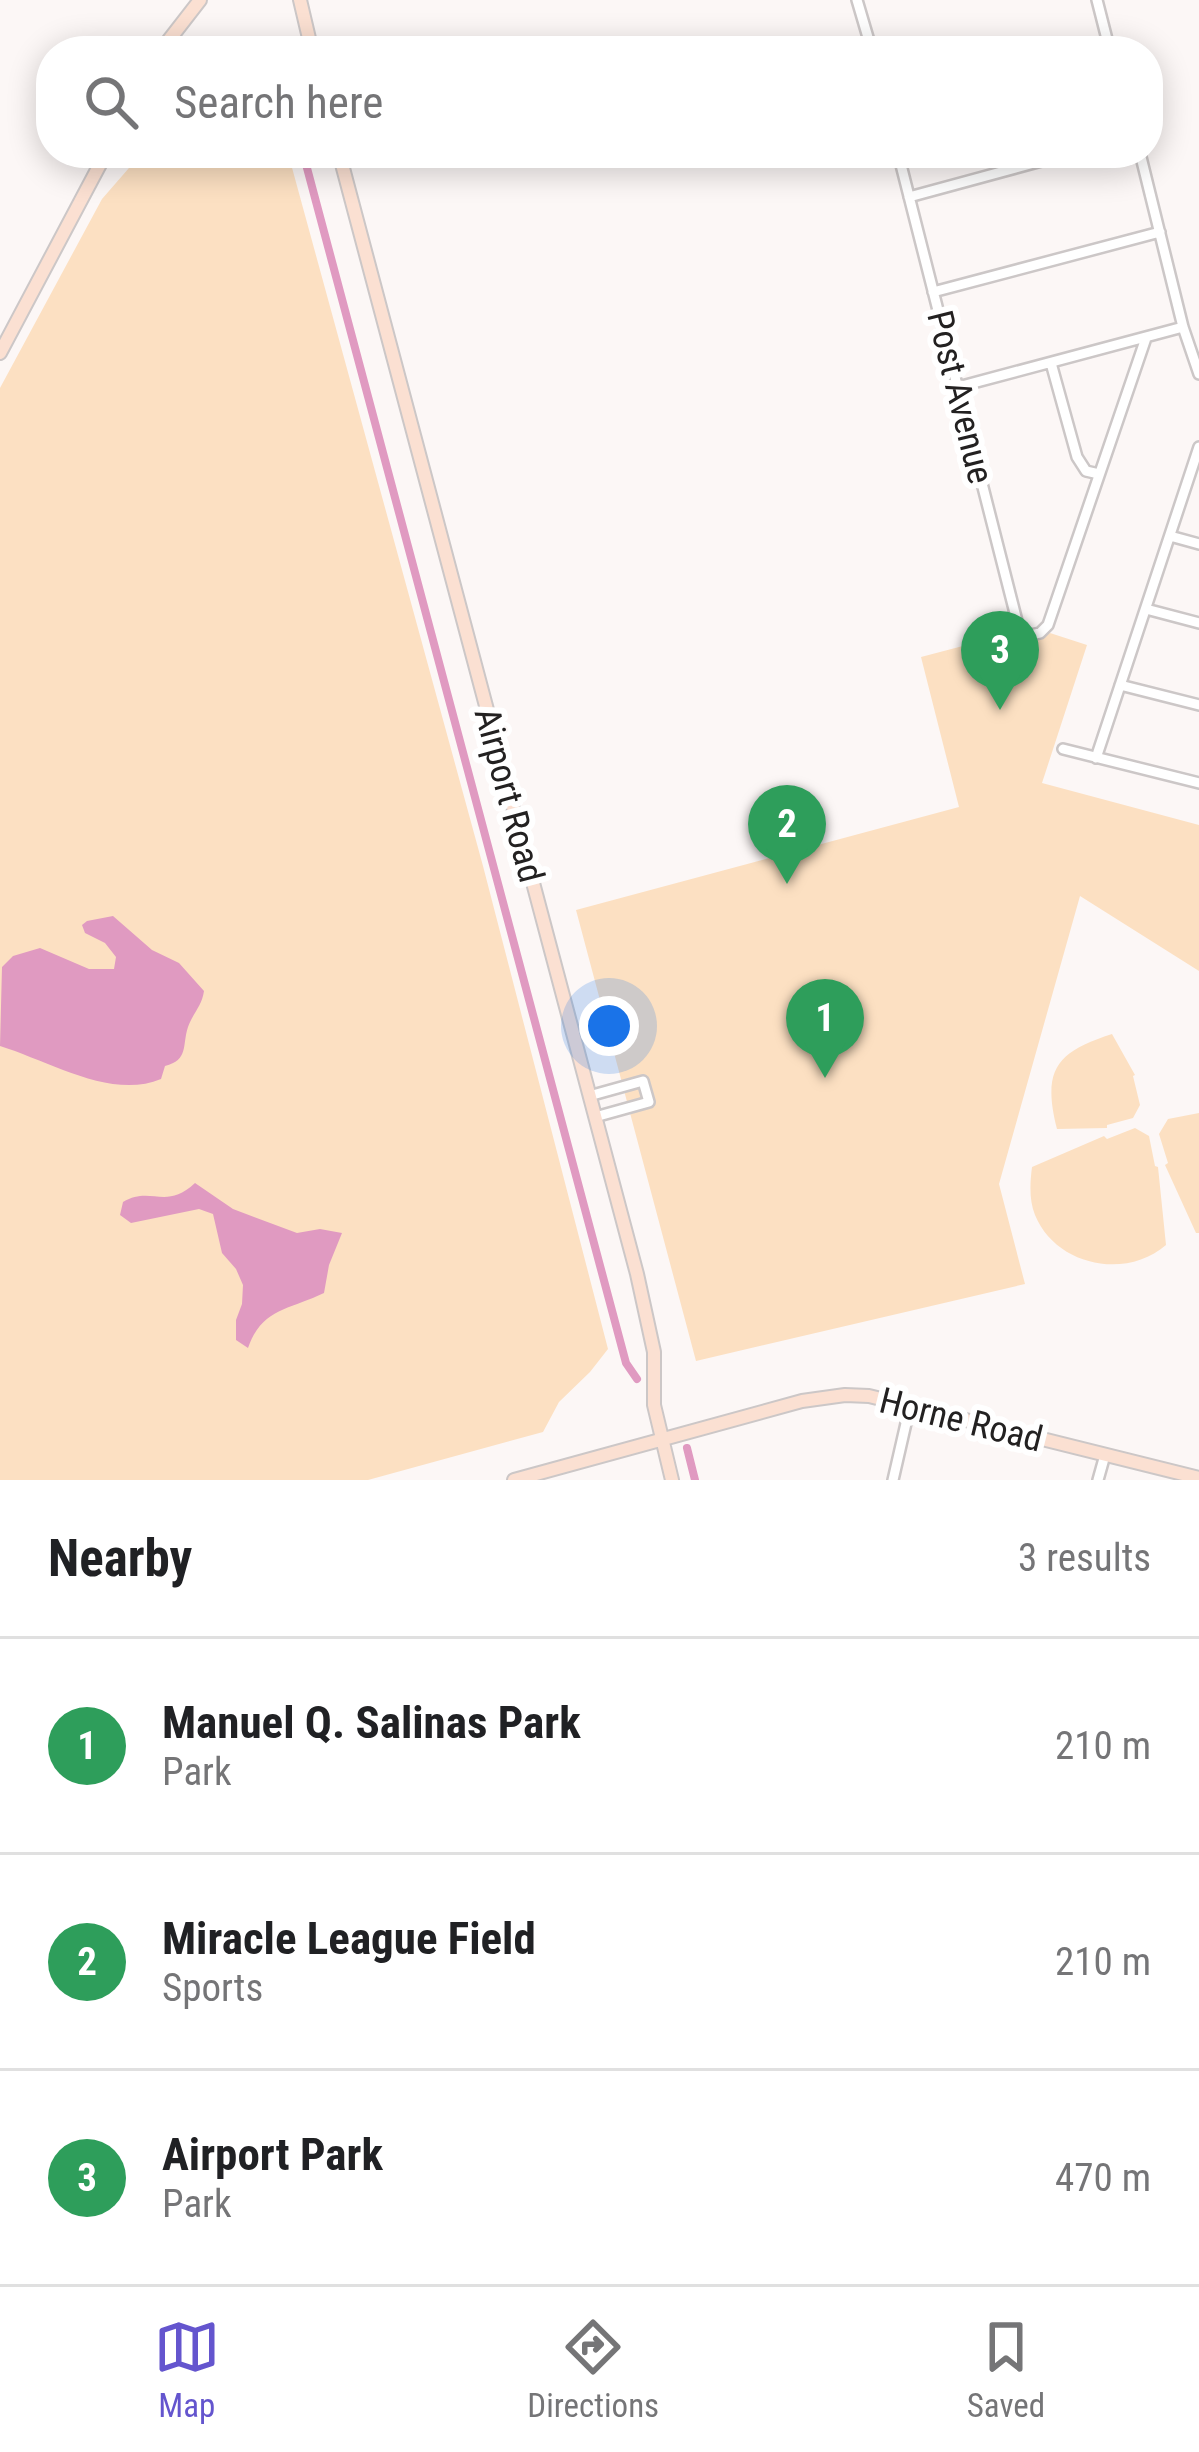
<!DOCTYPE html>
<html lang="en">
<head>
<meta charset="utf-8">
<style>
	body { margin:0; font-family:"Roboto Condensed",sans-serif; background:#f6f6f6; color:#202124 }
	.you { position:absolute; left:609px; top:1026px; width:42px; height:42px; margin:-30px; border:9px solid #fff; border-radius:50%; background:#1a73e8; box-shadow:0 0 0 18px #1a73e833 }
	.badge { display:grid; place-items:center; width:78px; height:78px; border-radius:50%; background:#6455ce; color:#fff; font-size:39px; font-weight:700 }
	.pin { position:absolute; translate:-50% -99px; filter:drop-shadow(0 3px 6px #0008) }
	.pin::after { content:''; position:absolute; top:63px; width:42px; height:36px; background:inherit; clip-path:polygon(0 0,100% 0,50% 100%) }
	.list { margin:0; padding:0; list-style:none }
	h2 { display:flex; justify-content:space-between; align-items:center; height:156px; margin:0; padding:0 48px; font-size:51px }
	h2 small { font-size:39px; font-weight:400; color:#757577 }
	.list li { display:grid; grid-template-columns:78px 1fr auto; gap:36px; align-items:center; box-sizing:border-box; height:216px; padding:0 48px; border-top:3px solid #e0e0e0 }
	.list b { display:block; font-size:45px; white-space:nowrap }
	.list p { margin:0; font-size:39px; white-space:nowrap; color:#757577 }
	.list em { font-size:39px; font-style:normal; color:#757577 }
	.icon { flex:none; width:66px; height:66px; fill:none; stroke:currentColor; stroke-width:2; stroke-linecap:round; stroke-linejoin:round }
	.map { position:relative; flex:none; width:1199px; height:1480px; overflow:hidden }
	.search { position:absolute; background:#fff; box-shadow:0 6px 30px #0003; left:36px; right:36px; top:36px; height:132px; display:flex; align-items:center; gap:30px; box-sizing:border-box; padding:0 42px; border-radius:48px; color:#757577; font-size:45px }
	.sheet { height:804px; background:#fff }
	nav { display:flex; justify-content:space-around; align-items:center; box-sizing:border-box; height:168px; border-top:3px solid #e0e0e0; background:#fff; font-size:33px; color:#757577 }
	nav a { display:grid; justify-items:center; gap:6px }
	nav .on { color:#6455ce }
	.map>svg:first-child { display:block }
</style>
</head>
<body>
<div class="map">
<svg width="1199" height="1480" viewBox="0 0 1199 1480">
	<rect width="100%" height="100%" fill="#fcf7f6"/>
	<path fill="#fce0c2" d="M142 153H288L483 866 608 1349 590 1372 559 1402 543 1432 368 1480H0V388L102 199Z
		M1016 632 1020 637 1031 641 1039 639 1050 633 1087 645 1042 783 1199 825V971L1080 896 999 1184 1025 1284 696 1361 576 910 959 807 921 657Z
		M1112 1034 1135 1075 1133 1076 1140 1105 1133 1118 1107 1125V1128L1057 1129C1042 1070 1056 1052 1112 1034Z
		M1199 1113V1233H1196L1165 1165 1168 1163 1159 1134 1168 1119Z
		M1135 1128 1149 1136 1155 1166 1158 1167 1166 1245C1126 1280 1056 1266 1035 1215 1029 1200 1030 1183 1032 1167L1104 1136 1107 1139Z"/>
	<path fill="#e09ac1" d="M113 916 152 950 179 963 204 991C202 1006 193 1013 188 1027 182 1045 189 1060 165 1066L161 1079C111 1100 49 1061 0 1046L2 967 13 956 40 948 89 969H114L116 957 105 943 85 933 82 925 87 921Z
		M195 1183 233 1209 297 1233 320 1229 342 1233 329 1265 324 1293C289 1310 262 1308 248 1348L236 1340V1320L242 1304 243 1285 236 1269 222 1253 213 1214 199 1209 131 1223 120 1215 123 1202C151 1185 165 1211 195 1183Z"/>
	<g fill="none" stroke-linecap="round" stroke-linejoin="round">
		<path stroke="#e09ac1" stroke-width="8" d="M303 153 626 1363 637 1379
			M687 1448 695 1480"/>
		<g stroke="#ccc7c7" stroke-width="14">
			<path id="street" d="M857 0 872 51
				M1097 0 1110 51
				M1069 51 1108 42
				M898 153 1017 621 1021 629 1030 635 1040 633 1048 625 1146 338
				M1140 153 1183 327 1199 374
				M909 197 1071 153
				M933 292 1160 232
				M1051 363 1077 457 1086 471 1099 474
				M958 387 1183 327
				M1170 536 1199 544
				M1146 609 1199 623
				M1120 685 1199 705
				M1063 749 1199 783
				M1096 758 1199 447
				M589 1096 643 1081 649 1102 595 1117
				M893 1480 910 1406
				M1098 1480 1105 1455"/>
		</g>
		<g stroke="#ccc7c7" stroke-width="16">
			<path id="secondary" d="M300 0 312 51
				M162 49 200 0
				M339 153 637 1274 654 1352V1405L672 1480
				M0 353 106 153
				M514 1480 802 1401 845 1395 869 1396 1199 1478"/>
		</g>
		<use href="#street" stroke="#fff" stroke-width="9"/>
		<use href="#secondary" stroke="#fbe0d2" stroke-width="12"/>
	</g>
	<g text-anchor="middle" dominant-baseline="central" stroke-width="12" stroke-linejoin="round" paint-order="stroke">
		<g font-size="36" fill="#232121" stroke="#fff">
			<text transform="translate(960 397) rotate(76)">Post Avenue</text>
			<text transform="translate(509 795) rotate(75)">Airport Road</text>
			<text transform="translate(961 1420) rotate(14)">Horne Road</text>
		</g>
	</g>
</svg>
<div class="you"></div>
<div class="pin badge" style="left:825px;top:1078px;background:#2e9e5b">1</div>
<div class="pin badge" style="left:787px;top:884px;background:#2e9e5b">2</div>
<div class="pin badge" style="left:1000px;top:710px;background:#2e9e5b">3</div>
<div class="search"><svg class="icon" aria-label="search" viewBox="0 0 24 24"><circle cx="10" cy="10" r="6"/><path d="M15 15l6 6"/></svg>Search here</div>
</div>
<section class="sheet">
<h2>Nearby<small>3 results</small></h2>
<ul class="list">
<li><span class="badge" style="background:#2e9e5b">1</span><div><b>Manuel Q. Salinas Park</b><p>Park</p></div><em>210 m</em></li>
<li><span class="badge" style="background:#2e9e5b">2</span><div><b>Miracle League Field</b><p>Sports</p></div><em>210 m</em></li>
<li><span class="badge" style="background:#2e9e5b">3</span><div><b>Airport Park</b><p>Park</p></div><em>470 m</em></li>
</ul>
</section>
<nav>
<a class="on"><svg class="icon" aria-label="map" viewBox="0 0 24 24"><path d="M3 6l6-2 6 2 6-2v14l-6 2-6-2-6 2zM9 4v14M15 6v14"/></svg>Map</a>
<a><svg class="icon" aria-label="directions" viewBox="0 0 24 24"><path d="M12 3l9 9-9 9-9-9zM9 14v-3h6M13 9l2 2-2 2"/></svg>Directions</a>
<a><svg class="icon" aria-label="saved" viewBox="0 0 24 24"><path d="M7 4h10v16l-5-4-5 4z"/></svg>Saved</a>
</nav>
</body>
</html>
